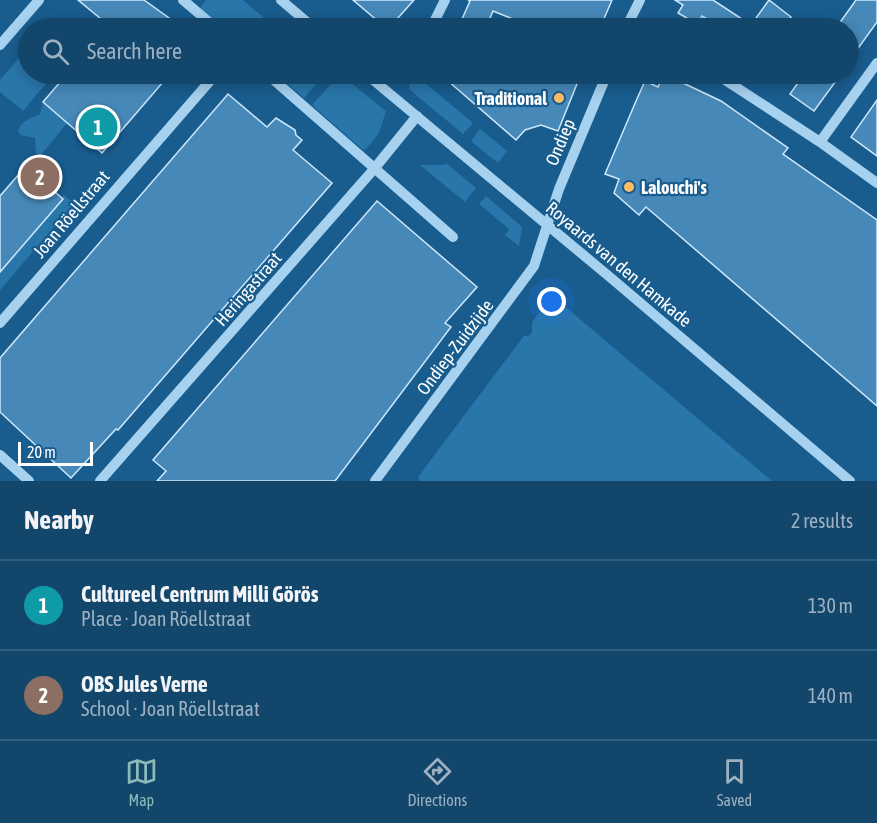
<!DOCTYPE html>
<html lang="en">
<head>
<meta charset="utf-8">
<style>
	body { margin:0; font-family:"Asap Condensed",sans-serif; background:#205073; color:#f1f3f6 }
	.scale { position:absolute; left:18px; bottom:15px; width:75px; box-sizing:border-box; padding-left:6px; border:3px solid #fff; border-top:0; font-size:16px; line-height:21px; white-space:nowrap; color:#fff; -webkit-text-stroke:4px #195d8f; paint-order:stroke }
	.you { position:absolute; left:552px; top:302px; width:21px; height:21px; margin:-15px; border:4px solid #fff; border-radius:50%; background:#1a73e8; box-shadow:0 0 0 9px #1a73e833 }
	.badge { display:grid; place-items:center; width:39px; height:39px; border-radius:50%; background:#8bbbb9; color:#fff; font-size:20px; font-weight:700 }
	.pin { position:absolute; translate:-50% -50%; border:3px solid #fff; box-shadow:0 2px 6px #0006 }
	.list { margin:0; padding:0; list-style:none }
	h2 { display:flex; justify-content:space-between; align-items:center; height:78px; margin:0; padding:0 24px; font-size:26px }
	h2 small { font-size:20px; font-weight:400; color:#9db1c1 }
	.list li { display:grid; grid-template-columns:39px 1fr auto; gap:18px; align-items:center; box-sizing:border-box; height:90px; padding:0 24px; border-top:2px solid #325e7e }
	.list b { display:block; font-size:22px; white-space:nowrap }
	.list p { margin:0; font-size:20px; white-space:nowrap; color:#9db1c1 }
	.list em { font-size:20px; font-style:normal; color:#9db1c1 }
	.icon { flex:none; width:33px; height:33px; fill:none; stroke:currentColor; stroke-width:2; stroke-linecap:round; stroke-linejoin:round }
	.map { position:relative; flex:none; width:877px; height:481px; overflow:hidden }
	.search { position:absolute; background:#13466b; box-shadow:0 3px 15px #0003; left:18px; right:18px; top:18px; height:66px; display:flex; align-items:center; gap:15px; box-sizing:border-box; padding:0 21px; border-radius:33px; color:#9db1c1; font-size:22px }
	.sheet { height:258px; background:#13466b }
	nav { display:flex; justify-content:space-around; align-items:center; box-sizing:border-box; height:84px; border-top:2px solid #325e7e; background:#13466b; font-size:16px; color:#9db1c1 }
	nav a { display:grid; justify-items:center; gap:3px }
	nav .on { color:#8bbbb9 }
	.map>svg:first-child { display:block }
</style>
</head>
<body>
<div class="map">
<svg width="877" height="481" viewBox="0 0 877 481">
	<rect width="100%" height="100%" fill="#195d8f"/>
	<path fill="#2976ab" d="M206 0H243L276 28H224L200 8Z
		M28 47V74H54L23 111 0 92V80Z
		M276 74H325L304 98Z
		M340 74 386 111 379 133 366 149 363 150 312 105Z
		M411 74H414L473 123 463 134 409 89Z
		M43 102 67 123 40 156 36 153 35 138 21 135 18 131C22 120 31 118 40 114Z
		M480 129 507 151 498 163 471 141Z
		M446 163 476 188 465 202 420 165H445Z
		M64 195 72 202 73 205 0 290V272Z
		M486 196 522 227 519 246 505 235 509 229 479 204Z
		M561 303 582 321 772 481H420L418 477 524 336H529L532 332V322L546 304Z"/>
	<path fill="#4689b9" stroke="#cde8fb" stroke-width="1.5" d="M78 0H144L183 28H112Z
		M353 0H414L389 28H386Z
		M468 0H612L600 28H535L493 11 486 28H458L470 1Z
		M675 0H713L751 25 769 0 791 17 782 28H722L702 16 697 24 678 13 683 5Z
		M856 0H877V22L849 61V28H836Z
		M67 74H170L102 153 43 102Z
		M440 74H581L558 131 541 125 525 130 516 140Z
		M664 74 721 101 788 148 783 154 877 220V406L646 207 639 215 614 193 619 179 605 174 636 101 645 81 658 87Z
		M804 74H841L814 111 790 94Z
		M228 94 267 127 276 118 295 130 296 135 302 140 293 150 332 183 118 430 116 429 71 478 0 412V358Z
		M877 100V156L851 137Z
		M26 166 63 199 0 272V196Z
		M377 201 477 287 445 323 451 327 335 481H157L166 471 153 460Z"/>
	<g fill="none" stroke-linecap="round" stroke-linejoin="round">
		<path stroke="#a6d1ef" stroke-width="10" d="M183 0 216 28
			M281 0 314 28
			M630 21 642 28
			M431 28 445 0
			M626 28 640 0
			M0 45 39 0
			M267 74 453 237
			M366 74 611 278 850 481
			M716 74 820 142 877 183
			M378 84 389 74
			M820 142 877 63
			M0 323 216 74
			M0 455 29 481
			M100 481 374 169 417 116
			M375 481 534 266 559 189 607 74"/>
	</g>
	<g fill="#ffbd64" stroke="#195d8f" stroke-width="2">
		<circle cx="559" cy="98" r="6"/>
		<circle cx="629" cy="187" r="6"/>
	</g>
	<g text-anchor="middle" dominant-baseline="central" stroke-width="4.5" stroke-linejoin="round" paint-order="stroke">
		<g font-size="18" font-weight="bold" fill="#fff" stroke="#195d8f" text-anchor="end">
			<text x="547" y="98">Traditional</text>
			<text x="641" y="187" text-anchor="start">Lalouchi's</text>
		</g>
		<g font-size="18" fill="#fff" stroke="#195d8f">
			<text transform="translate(560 142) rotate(-67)">Ondiep</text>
			<text transform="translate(71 214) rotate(-50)">Joan Röellstraat</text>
			<text transform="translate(619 264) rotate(40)">Royaards van den Hamkade</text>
			<text transform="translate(248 289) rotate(-49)">Heringastraat</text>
			<text transform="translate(455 347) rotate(-53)">Ondiep-Zuidzijde</text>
		</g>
	</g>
</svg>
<div class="scale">20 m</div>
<div class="you"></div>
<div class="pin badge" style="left:98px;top:127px;background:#0f9aa8">1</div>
<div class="pin badge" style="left:40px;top:177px;background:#8d6e63">2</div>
<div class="search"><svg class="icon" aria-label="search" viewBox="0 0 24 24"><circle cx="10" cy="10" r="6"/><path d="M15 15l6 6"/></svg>Search here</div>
</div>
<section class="sheet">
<h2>Nearby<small>2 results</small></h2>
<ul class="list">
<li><span class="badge" style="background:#0f9aa8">1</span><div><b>Cultureel Centrum Milli Görös</b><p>Place · Joan Röellstraat</p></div><em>130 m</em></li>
<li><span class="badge" style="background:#8d6e63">2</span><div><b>OBS Jules Verne</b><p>School · Joan Röellstraat</p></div><em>140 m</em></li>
</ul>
</section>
<nav>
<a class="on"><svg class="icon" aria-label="map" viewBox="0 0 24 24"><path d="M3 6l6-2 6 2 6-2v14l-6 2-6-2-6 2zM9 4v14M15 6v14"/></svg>Map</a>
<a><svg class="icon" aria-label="directions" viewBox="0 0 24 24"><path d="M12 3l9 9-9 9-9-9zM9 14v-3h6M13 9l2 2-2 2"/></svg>Directions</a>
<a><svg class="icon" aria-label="saved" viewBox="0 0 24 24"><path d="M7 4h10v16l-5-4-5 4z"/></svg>Saved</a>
</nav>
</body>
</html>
